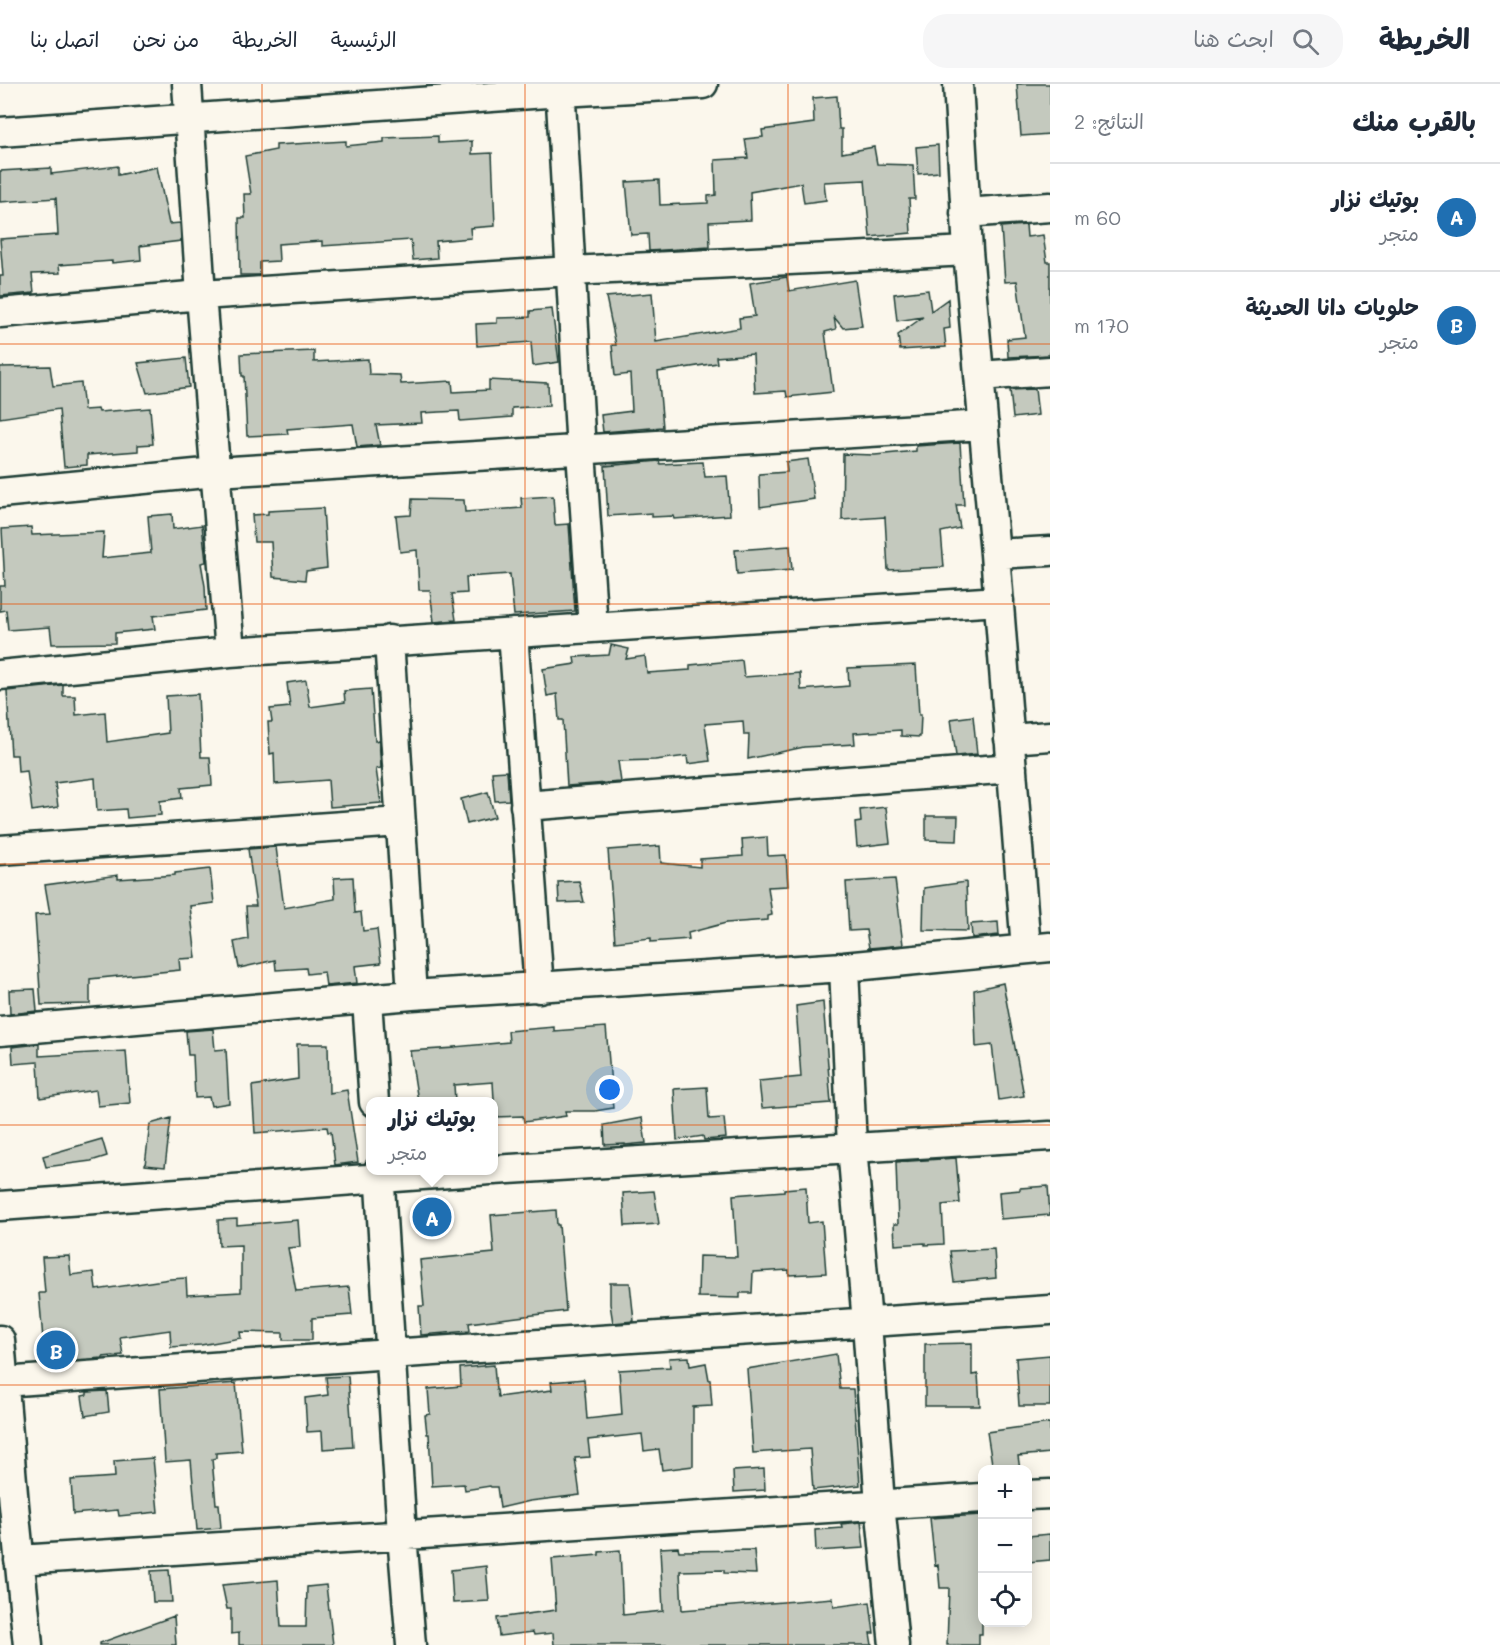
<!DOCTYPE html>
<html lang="ar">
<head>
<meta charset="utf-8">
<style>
	body { margin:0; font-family:Mali,"Playpen Sans Arabic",sans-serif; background:#f6f6f7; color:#1f2937; direction:rtl }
	.controls { position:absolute; right:18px; bottom:18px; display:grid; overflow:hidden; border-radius:12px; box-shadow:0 3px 15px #0003 }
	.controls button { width:54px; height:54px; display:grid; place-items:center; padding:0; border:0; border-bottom:2px solid #e0e1e3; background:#fff; color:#1f2937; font:30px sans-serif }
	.you { position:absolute; left:610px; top:1006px; width:21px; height:21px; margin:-15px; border:4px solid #fff; border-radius:50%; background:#1a73e8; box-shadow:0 0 0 9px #1a73e833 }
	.badge { display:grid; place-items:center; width:39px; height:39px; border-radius:50%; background:#1f6fb2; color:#fff; font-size:20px; font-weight:700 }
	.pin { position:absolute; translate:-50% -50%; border:3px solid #fff; box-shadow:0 2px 6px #0006 }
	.popup { position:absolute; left:366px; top:1013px; width:132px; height:78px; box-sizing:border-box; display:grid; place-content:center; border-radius:12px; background:#fff; filter:drop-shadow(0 2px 4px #0005); font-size:20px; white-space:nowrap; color:#747a83 }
	.popup b { font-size:22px; color:#1f2937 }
	.popup::after { content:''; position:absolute; left:50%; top:100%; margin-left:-12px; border:12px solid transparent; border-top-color:#fff }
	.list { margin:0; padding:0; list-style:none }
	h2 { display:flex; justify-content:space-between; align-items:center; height:78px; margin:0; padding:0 24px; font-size:26px }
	h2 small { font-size:20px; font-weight:400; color:#747a83 }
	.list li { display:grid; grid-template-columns:39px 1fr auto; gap:18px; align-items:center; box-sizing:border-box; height:108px; padding:0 24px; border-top:2px solid #e0e1e3 }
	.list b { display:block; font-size:22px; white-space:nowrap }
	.list p { margin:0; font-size:20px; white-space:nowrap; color:#747a83 }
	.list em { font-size:20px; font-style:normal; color:#747a83 }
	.icon { flex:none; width:33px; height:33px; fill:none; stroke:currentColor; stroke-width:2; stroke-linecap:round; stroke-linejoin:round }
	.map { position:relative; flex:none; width:1050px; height:1561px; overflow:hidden; direction:ltr }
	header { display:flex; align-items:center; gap:36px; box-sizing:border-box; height:84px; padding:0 30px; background:#fff; border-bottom:2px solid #e0e1e3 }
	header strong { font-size:28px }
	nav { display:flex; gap:33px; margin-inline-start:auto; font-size:21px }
	.search { width:420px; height:54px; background:#f6f6f7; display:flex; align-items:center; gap:15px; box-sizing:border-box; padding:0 21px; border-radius:24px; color:#747a83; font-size:22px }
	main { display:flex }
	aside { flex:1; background:#fff }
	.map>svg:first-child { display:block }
</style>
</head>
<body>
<header>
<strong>الخريطة</strong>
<div class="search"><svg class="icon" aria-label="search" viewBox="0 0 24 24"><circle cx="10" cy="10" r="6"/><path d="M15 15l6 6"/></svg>ابحث هنا</div>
<nav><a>الرئيسية</a><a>الخريطة</a><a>من نحن</a><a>اتصل بنا</a></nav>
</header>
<main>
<aside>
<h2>بالقرب منك<small>النتائج: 2</small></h2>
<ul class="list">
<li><span class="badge">A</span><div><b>بوتيك نزار</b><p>متجر</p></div><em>60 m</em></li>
<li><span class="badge">B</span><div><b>حلويات دانا الحديثة</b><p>متجر</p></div><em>170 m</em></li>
</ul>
</aside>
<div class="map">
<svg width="1050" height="1561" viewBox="0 0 1050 1561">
	<rect width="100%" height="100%" fill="#fbf7ec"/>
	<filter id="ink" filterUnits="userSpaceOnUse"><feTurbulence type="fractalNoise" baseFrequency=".0167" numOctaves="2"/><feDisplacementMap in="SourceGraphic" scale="12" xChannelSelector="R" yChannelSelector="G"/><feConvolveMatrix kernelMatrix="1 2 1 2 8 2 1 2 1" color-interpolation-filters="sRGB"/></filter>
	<g filter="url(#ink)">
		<path fill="#c4c9be" stroke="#1f3d34" stroke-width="1.5" d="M1017 0H1050V50L1021 52Z
			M837 12 839 45H842V69L874 63 877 80 913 81 915 115H909L911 149 870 153 865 96 824 98 826 116 804 119 801 99 750 108 751 136 709 138 710 163 649 167 648 150 631 151 626 98 659 96 660 121 708 119V112L716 111 715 76 748 74 745 55 763 53 762 46 814 39 813 14Z
			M438 52V59L472 57V70L492 69 495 142 470 144 471 154 436 157 437 174 413 176 411 156 322 162V157L278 160 279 177 260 178V191H240L239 134H245L244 110H251L245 72 276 66V61L346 57V62L384 58V54Z
			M938 61 939 88 918 90 916 63Z
			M118 82V91L157 83 169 140 180 139 181 157 140 162 141 176 112 179V177L59 181 60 189 32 190 34 209 0 212V192H3L0 155 58 151 56 114 0 118V87L51 84V90Z
			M1026 141 1027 153 1043 151 1047 178H1050V271L1008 273 1007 255 1025 253 1017 197 1005 198 1001 143Z
			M787 193 789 207 855 196 862 242 843 244 834 233 836 245 825 248 833 308 787 313 786 307 755 309 753 270 716 273 717 279 658 288 663 343 603 348 601 331 632 327 630 290 615 292 612 261H616L606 213 652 209 656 258 740 244 739 234 755 232 750 199Z
			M928 206 931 227 948 215 950 244 944 245 946 263 900 266 898 251 923 233 897 237 894 210Z
			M552 225 559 278 533 282 531 258 477 262 476 240 497 239V234L530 233V227Z
			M314 267V278L368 275 369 290 400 291 401 300 452 297 453 308 489 306V296L548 299 549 322 512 324V333L460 337 459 327 421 329 422 339 376 341 380 361 357 363 353 340 287 345 288 350 247 352 244 292H242L241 270Z
			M186 274 189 303 147 309 138 279Z
			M50 282 53 302 81 299 84 326 98 325 99 328 150 324 153 360 138 361V367L87 371V381L64 383 59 325 0 334V283Z
			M1035 305 1038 331 1013 334 1010 306Z
			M960 359 964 421H956L960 444 941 448 944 483 888 486 885 433 842 436 843 370 875 371 916 367V362Z
			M808 375 814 415 760 423 759 390 787 388 786 378Z
			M659 377 660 380 703 378 705 393 727 392 730 431 674 435 673 432 652 433V429L608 432 605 382Z
			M553 412 555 441 569 440 575 527 514 531 510 490 466 493 467 509 452 510 456 536 434 538 430 506H419L417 466 400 468 396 432 411 431 412 415 464 416 465 428 522 424 521 414Z
			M323 424 327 484 306 487 305 496 273 493 271 458H254L252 431 268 430V427Z
			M172 430 173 445 202 441 206 478 201 479 205 502 206 526 153 532 155 545 115 549V559L52 560 50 543 8 546 6 526 0 527V502H5L2 445 31 443 32 451 104 448 102 474 151 469 148 432Z
			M790 462 792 486 737 490 735 466Z
			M611 561 629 565 626 575 645 572 647 589 690 586V581L742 576 744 593 800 589 801 606 849 602 848 584 916 581 919 631H921L920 653 901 652V646L854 649 855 660 804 663 748 675 749 651H744L743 637 705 640 710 677 688 680 687 672 655 676 618 677 621 698 567 702 563 636H559L557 610 547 612 543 585 575 580 574 573 609 571Z
			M306 596 310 623 345 618 344 607 371 605 375 657 379 656 381 684 376 685 381 719 330 723 328 696 275 700 274 669 270 670 268 638H272L270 625 290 623 287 599Z
			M63 601V612H75L76 631 105 628 107 658 168 649 166 612 198 610 201 673H210L212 701 181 704 182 714 160 717 161 731 127 734 126 725 97 727 95 694 55 699 58 723 32 727 27 687 18 688 17 671H11L7 607Z
			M973 632 977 670 956 672 951 635Z
			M507 687 509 716 495 717 492 688Z
			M488 708 495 733 467 740 461 715Z
			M886 723 890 759 857 763 855 739 861 738 860 726Z
			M926 732H958L957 757 926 756Z
			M767 753 768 772 786 771 788 802 768 803 772 831 768 832V836L726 839 688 849 689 855 651 858V854L615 858 608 766 660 762 661 779 700 783V775L743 772 742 755Z
			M276 763 284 824 335 815 334 794 353 793 355 829 361 828 363 847 377 845 381 879 355 882 357 899 326 902 324 888 307 890 306 884 276 886 275 876 239 884 234 858 248 855 246 822H256L248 765Z
			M210 785 214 819 190 822 196 874 179 875 180 886 90 895V920L41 921 35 831 50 830 45 801 118 791V795L175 791V789Z
			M895 795 903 861 869 864 866 846 849 847 846 798Z
			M579 797 584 818 559 819 558 798Z
			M966 798 968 847 923 846 924 804Z
			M998 838 999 851 972 854 971 840Z
			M1003 899 1024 1012 999 1016 992 961 976 963 974 906Z
			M35 905 37 927 10 930 9 906Z
			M823 918 831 1019 762 1024 759 997 801 993 796 922Z
			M554 943V947L606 943 613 1024 595 1027H565L566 1032 524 1038 523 1032 495 1033 493 998 454 1001 455 1017H418L410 967 454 964 453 963 509 958 508 947Z
			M213 945 215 966 226 965 229 1019 211 1022 209 1013 195 1014 193 971H188L186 947Z
			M39 960V972L126 967 130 1019 98 1022 96 1006 40 1014 38 978 13 980 12 963Z
			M297 960H328L329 1009 347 1006 358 1078 335 1081 331 1048H328L327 1043 255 1049 252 1002 298 995Z
			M707 1003 709 1035 724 1034 726 1054 704 1056 703 1052 677 1056 674 1005Z
			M171 1034 165 1083 145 1081 150 1040Z
			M642 1034 646 1059 625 1061V1060L605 1061 604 1041Z
			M102 1055 107 1072 91 1077 46 1083 43 1072Z
			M956 1074 960 1119 942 1121 944 1160 925 1161V1159L895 1161 894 1140H898L896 1078Z
			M1048 1102 1050 1131 1001 1135 999 1108 1020 1106V1104Z
			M806 1103 808 1139 822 1137 826 1189 789 1191V1186L753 1188 752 1209H740V1214L698 1213 699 1172 737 1173 733 1111 784 1107V1105Z
			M654 1107 659 1140 625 1142 623 1109Z
			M556 1126 557 1141H559L566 1227 469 1239 470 1247 421 1251 419 1222H424L420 1176 494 1169 491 1131Z
			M237 1135V1141L298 1136 300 1163 288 1164 296 1207 349 1203 352 1231 312 1234V1256H283V1249L240 1248 241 1254 201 1261 171 1263 170 1246 120 1253 123 1271 103 1273V1274L45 1278 39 1209H45L42 1173 69 1172 71 1191 94 1188 96 1206 170 1195 186 1194 187 1211 241 1208V1161L219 1162 218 1136Z
			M994 1165 996 1194 954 1198 950 1167Z
			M610 1199H630L634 1237 613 1239 610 1220Z
			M972 1259V1291L978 1290 980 1322H925V1260Z
			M836 1270 840 1305H853L860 1401 813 1406 810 1365 753 1369 747 1285Z
			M1050 1271V1322H1019L1016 1274Z
			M689 1273 690 1282 706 1279 709 1296H710L712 1322 693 1323V1382L662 1386 659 1365 644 1367 642 1350 588 1356 590 1373 575 1374 580 1411 530 1417 500 1424 497 1403H491L490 1402 465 1406 464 1400 432 1402 429 1350H427L425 1331 430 1330 428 1305 461 1302 460 1284 494 1281 496 1306H497L498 1313 552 1306 551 1298 584 1295 587 1335 622 1331 619 1286 670 1283 669 1274Z
			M348 1292 353 1363 323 1365 322 1347 307 1348 305 1314 328 1311 326 1293Z
			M236 1299 242 1367 216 1369V1374L212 1375 216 1420H219L221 1444 197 1446 191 1376 165 1378 160 1305Z
			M107 1307 109 1328 85 1332 82 1312 87 1311V1308Z
			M1050 1339V1369L1018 1372 1020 1386H993L987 1348Z
			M153 1374 158 1428 119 1432 118 1426 73 1430 71 1396 115 1393 114 1377Z
			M764 1385 765 1406 734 1408 733 1387Z
			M982 1431V1550H979V1561H947L949 1504H940L938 1481 935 1482 930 1434Z
			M861 1438 864 1464 816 1467 815 1446 842 1444 841 1440Z
			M1050 1450V1476L1028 1478V1452Z
			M678 1463 679 1467 754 1466 756 1490 724 1489V1486L680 1487 682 1526 833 1514 834 1523 870 1518 874 1549H870L872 1561H554L553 1549 534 1551 533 1548 499 1552 497 1534 556 1526 552 1475 599 1471V1468L620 1466 623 1531 663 1527 660 1464Z
			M486 1482 489 1517 453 1519 451 1486Z
			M169 1486 172 1518H153L151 1487Z
			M278 1496 281 1543H306L307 1503 326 1501 333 1561H239V1549L231 1550V1525H227L222 1501Z
			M174 1532 176 1561H100V1559Z"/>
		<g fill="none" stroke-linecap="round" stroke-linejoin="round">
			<g stroke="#1f3d34" stroke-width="33">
				<path id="minor" d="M187 0 201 211 230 568
					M560 0 581 367 593 544
					M958 0 968 167 995 470 1026 865
					M0 48 561 8 703 0
					M965 129 1050 123
					M0 229 201 211 571 187 968 167
					M979 292 1050 287
					M0 409 216 388 984 341
					M995 470 1050 467
					M513 549 539 904
					M389 556 412 911
					M0 591 230 568 999 517
					M1009 655 1050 652
					M525 722 1012 684
					M0 766 400 738
					M844 883 852 1063 867 1239 880 1420 894 1561
					M367 916 374 1018
					M0 947 412 911 844 883 1050 863
					M379 1086 402 1451 411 1561
					M494 1086 1050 1052
					M0 1122 490 1086
					M0 1256 14 1421 28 1561
					M3 1298 390 1270 1050 1226
					M1028 1411 1050 1410
					M19 1476 982 1414"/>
			</g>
			<use href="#minor" stroke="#fbf7ec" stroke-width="28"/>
		</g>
	</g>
	<path fill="none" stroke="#e8590c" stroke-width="1.5" stroke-opacity="0.55" d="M262 0V1561M525 0V1561M788 0V1561M0 260H1050M0 520H1050M0 780H1050M0 1041H1050M0 1301H1050"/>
</svg>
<div class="controls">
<button>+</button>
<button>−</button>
<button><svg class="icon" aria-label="locate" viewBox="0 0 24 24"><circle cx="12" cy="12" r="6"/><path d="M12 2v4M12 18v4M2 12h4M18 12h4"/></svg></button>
</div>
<div class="you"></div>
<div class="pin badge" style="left:432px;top:1133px">A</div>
<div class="popup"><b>بوتيك نزار</b>متجر</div>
<div class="pin badge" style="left:56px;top:1266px">B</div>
</div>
</main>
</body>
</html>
